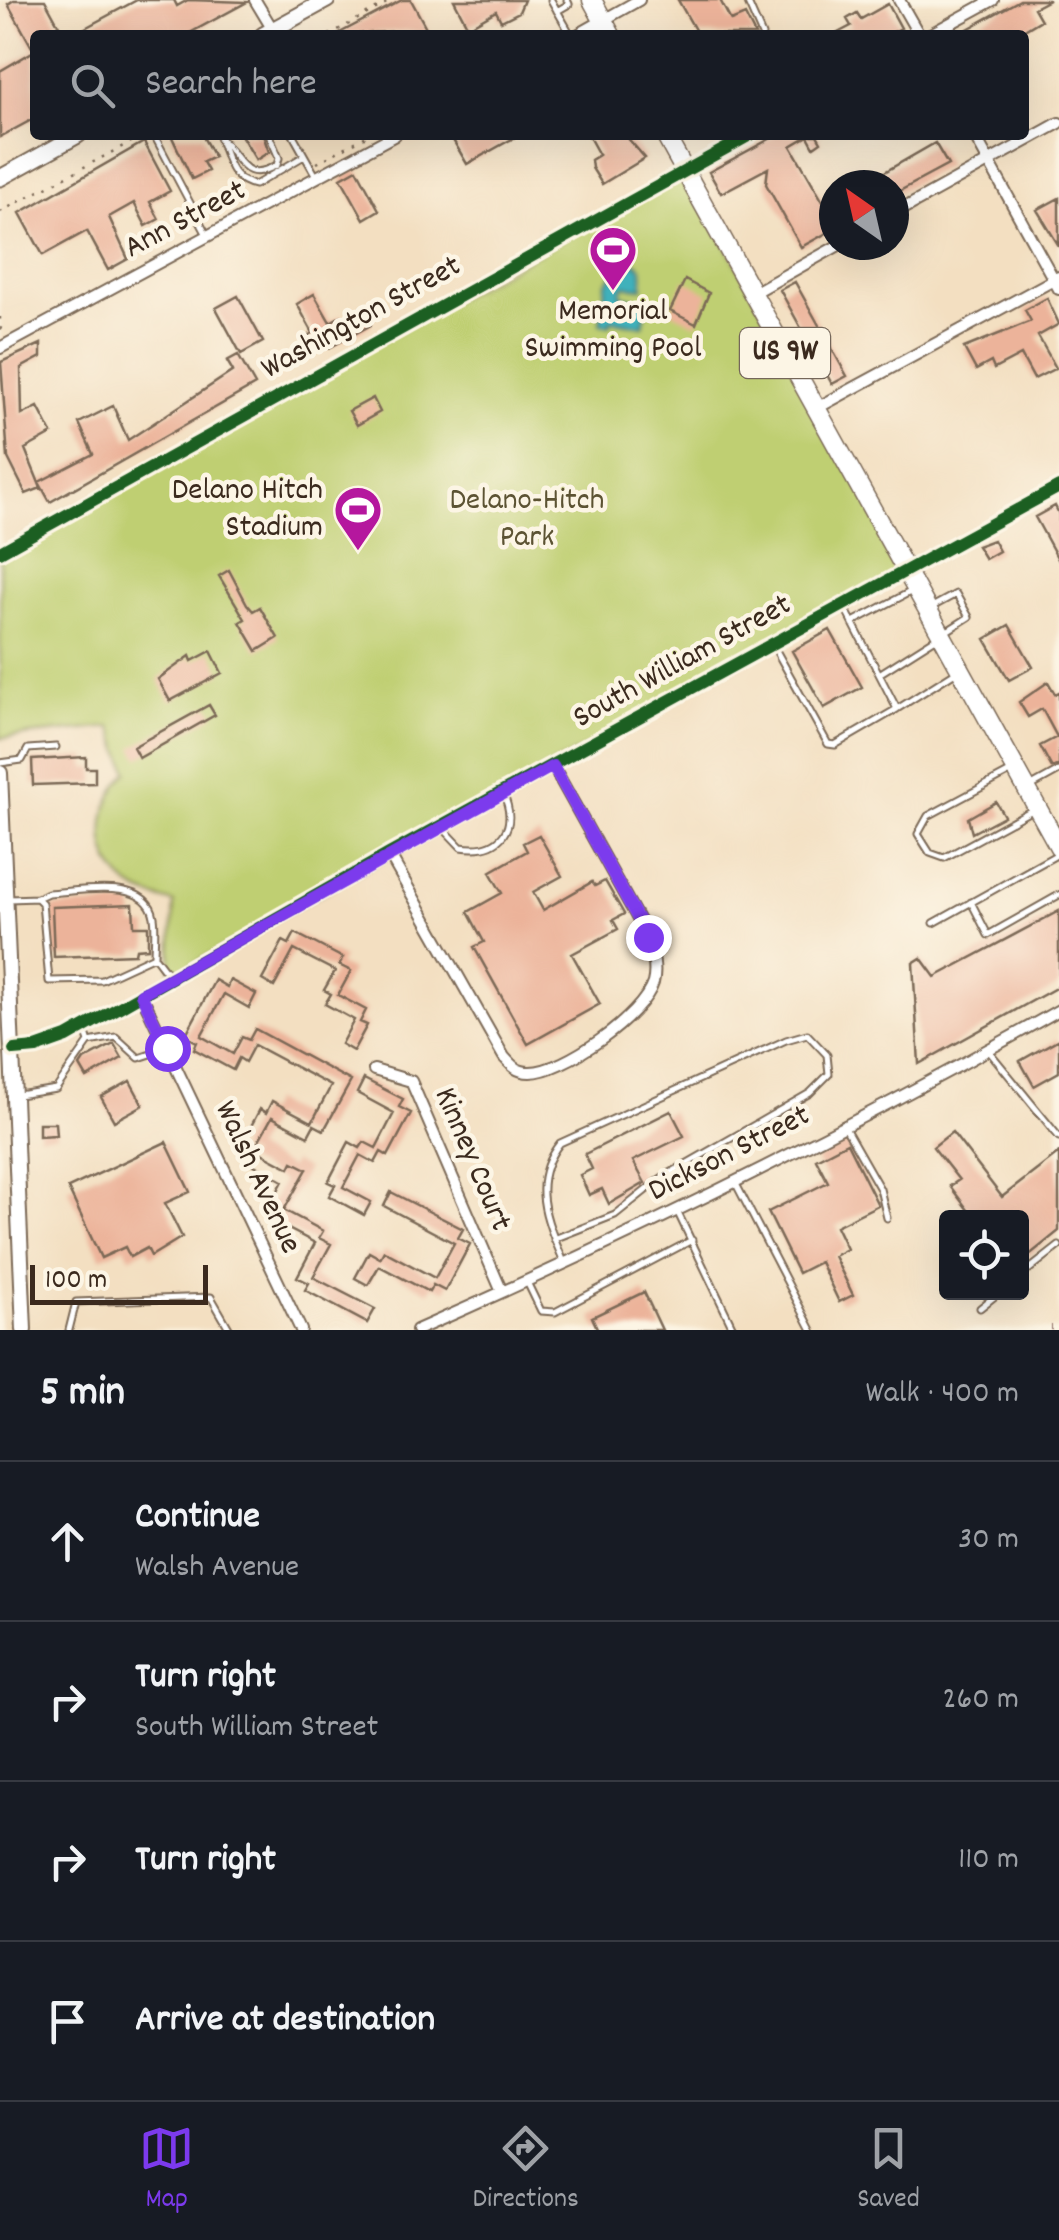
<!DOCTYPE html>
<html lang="en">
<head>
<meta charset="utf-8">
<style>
	body { margin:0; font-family:Dekko,sans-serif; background:#242831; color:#f1f3f6 }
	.controls { position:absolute; right:30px; bottom:30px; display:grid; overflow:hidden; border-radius:10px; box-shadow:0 10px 40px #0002 }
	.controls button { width:90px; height:90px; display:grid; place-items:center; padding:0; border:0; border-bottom:2px solid #363941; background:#171b24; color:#f1f3f6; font:50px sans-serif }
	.compass { position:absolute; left:819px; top:170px; width:90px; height:90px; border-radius:50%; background:#171b24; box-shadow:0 10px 40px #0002; rotate:326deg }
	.scale { position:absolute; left:30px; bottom:25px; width:178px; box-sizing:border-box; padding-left:10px; border:5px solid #3b2a1e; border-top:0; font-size:28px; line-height:35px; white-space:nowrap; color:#3b2a1e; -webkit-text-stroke:8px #fcf5e5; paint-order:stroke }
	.stop { position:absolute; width:30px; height:30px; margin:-22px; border:8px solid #7c3aed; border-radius:50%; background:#fff }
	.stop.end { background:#7c3aed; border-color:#fff; box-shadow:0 2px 10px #0008 }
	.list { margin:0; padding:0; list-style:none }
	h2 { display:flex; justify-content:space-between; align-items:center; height:130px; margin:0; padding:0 40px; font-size:42px }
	h2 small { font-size:32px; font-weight:400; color:#9ea1a6 }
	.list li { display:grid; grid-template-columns:65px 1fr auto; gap:30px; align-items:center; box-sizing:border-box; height:160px; padding:0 40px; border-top:2px solid #363941 }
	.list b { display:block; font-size:38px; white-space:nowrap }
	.list p { margin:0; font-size:32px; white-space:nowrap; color:#9ea1a6 }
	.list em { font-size:32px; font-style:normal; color:#9ea1a6 }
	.icon { flex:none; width:55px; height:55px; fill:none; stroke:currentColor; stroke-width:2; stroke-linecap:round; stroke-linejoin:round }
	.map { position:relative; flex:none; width:1059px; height:1330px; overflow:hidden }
	.search { position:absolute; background:#171b24; box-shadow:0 10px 40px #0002; left:30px; right:30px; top:30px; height:110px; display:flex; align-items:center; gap:25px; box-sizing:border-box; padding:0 35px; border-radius:10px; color:#9ea1a6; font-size:38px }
	.sheet { height:770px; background:#171b24 }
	nav { display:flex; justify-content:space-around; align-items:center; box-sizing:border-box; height:140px; border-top:2px solid #363941; background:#171b24; font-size:28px; color:#9ea1a6 }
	nav a { display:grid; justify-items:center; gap:5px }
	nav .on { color:#7c3aed }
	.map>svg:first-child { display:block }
</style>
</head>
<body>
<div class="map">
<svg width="1059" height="1330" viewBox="0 0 1059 1330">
	<rect width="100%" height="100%" fill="#fcf5e5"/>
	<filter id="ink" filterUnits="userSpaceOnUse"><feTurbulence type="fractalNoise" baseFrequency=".01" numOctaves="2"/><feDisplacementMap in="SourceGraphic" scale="20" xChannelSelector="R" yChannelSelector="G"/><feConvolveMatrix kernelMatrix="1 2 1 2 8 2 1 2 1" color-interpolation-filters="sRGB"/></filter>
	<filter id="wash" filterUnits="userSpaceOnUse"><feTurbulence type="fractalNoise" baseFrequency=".0048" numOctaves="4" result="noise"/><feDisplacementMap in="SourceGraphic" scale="40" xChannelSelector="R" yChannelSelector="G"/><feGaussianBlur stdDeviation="2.25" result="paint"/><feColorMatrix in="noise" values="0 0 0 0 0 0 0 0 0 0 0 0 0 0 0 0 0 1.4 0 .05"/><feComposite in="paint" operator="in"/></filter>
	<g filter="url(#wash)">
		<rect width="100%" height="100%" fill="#f3dfc1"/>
		<path fill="#bfcf72" stroke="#7d7c48" stroke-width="2.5" d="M685 172 908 569 170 977 174 903C160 898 142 895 129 885 92 855 98 803 128 772L112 727 0 738V551Z"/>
		<path fill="#41b1bb" stroke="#3e6e6c" stroke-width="2.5" d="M628 257 642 268 643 288 623 286 621 295 648 301 643 326 611 320 610 325 600 324 606 283Z"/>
		<g id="blocks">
			<path fill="#ecb39a" d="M14 0H45L64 35H35V118L0 137V71L34 51 8 4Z
				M137 0H174L177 6 188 0 247 2 186 35H72Z
				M402 0H411L430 35 405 31 336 35Z
				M454 0H524L519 12 501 21 496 11 468 27Z
				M678 0H720L731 21 745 15 755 35H698Z
				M1020 0H1049L1034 8 1041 20 1016 35H957Z
				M888 4 901 28 888 35H834L851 26 847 19 857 13 861 19Z
				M171 135H202L214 157 203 162 208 171 192 179Z
				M241 135H263L269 152 256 160Z
				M450 135H519L467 164Z
				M588 135H625L645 158 602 184 592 168 591 160 599 155Z
				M777 135H817L821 142 814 147 808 136 791 146 834 221V229L801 247 766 184 768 168 721 193 709 172Z
				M144 142 170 191 150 202 159 219 146 226 134 203 109 217 128 259 108 270 87 231 43 255 20 213Z
				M935 143 948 165 894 194V185H862Z
				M357 169 379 210 364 219 341 178Z
				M1059 198V246L1037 210Z
				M685 280 709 293 696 324 670 311Z
				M795 282 847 376 832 384 780 290Z
				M314 294 330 322 341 316 344 322 364 312 371 325 329 348 327 344 317 350 309 335 313 333 297 304Z
				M238 296 263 342 241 354 216 308Z
				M1047 298 1059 324 1038 336 1056 368 1034 379 1021 355 994 369 991 362 976 370 964 348 1031 321 1025 310Z
				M41 344V357L21 368 22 415 38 407 52 434 25 449 41 488 26 494 8 458 1 362Z
				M238 355 255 385 50 502 39 482 93 454 79 423 113 406 128 440 233 371 227 361Z
				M373 398 380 412 357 425 349 411Z
				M1055 506 1059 514V561L1035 517Z
				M993 540 999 551 985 559 977 546Z
				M229 570 247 604 253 611 260 607 278 638 257 651 240 622 245 619 219 576Z
				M1009 625 1033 667 1009 680 985 639Z
				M830 630 862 687 824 708 792 651Z
				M211 651 222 673 170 701 158 679 190 656 192 661Z
				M1048 682 1055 694 1059 692V765L1052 768 1040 746 1057 737 1042 709 1028 717 1019 702Z
				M209 705 215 715 139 758 133 747Z
				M86 757V768H95V783L33 785 32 760Z
				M996 802 1004 816 972 833 968 818Z
				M539 835 562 876 533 892 543 910 592 882 595 886 605 881 624 914 613 920 618 929 572 954 600 1004 528 1044 474 947 484 942 468 912 502 893 490 872 527 851 523 843Z
				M133 904 134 926H148V948L136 949 135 954 54 957 52 907Z
				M1059 911V986L919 1064 913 963 921 958 935 977Z
				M295 933 343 958 339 965 351 971 338 995 366 1010 360 1022 367 1025 353 1051 341 1044 354 1020 325 1004 331 994 324 990 335 971 294 950 274 987 262 980 283 941 289 944Z
				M215 980 227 987 230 980 256 994 249 1008 224 994 201 1036 233 1054 242 1037 249 1040 255 1029 351 1081 324 1130 314 1125 308 1136 272 1117 254 1149 290 1168 293 1162 307 1169 284 1210 323 1231 319 1238 331 1244 313 1277 375 1309 367 1323 305 1290 309 1283 297 1277 315 1243 277 1223 281 1216 268 1209 283 1181 247 1161 250 1155 239 1149 260 1109 266 1113 272 1101 312 1122 331 1086 254 1045 245 1062 239 1058 233 1070 194 1049 197 1042 185 1036Z
				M1059 1039V1072L1034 1086 1020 1061Z
				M114 1044 122 1058 87 1078 80 1066 84 1060Z
				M364 1079 403 1099 399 1107 411 1113 388 1156 381 1152 375 1163 360 1155 343 1187 371 1202 364 1215 329 1196 335 1185 328 1182 349 1142 360 1148 364 1142 376 1148 394 1113 357 1093Z
				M130 1081 143 1105 114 1121 101 1097Z
				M671 1111 684 1136 633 1161 645 1183 609 1204 602 1189 589 1195 580 1175 592 1169 585 1154Z
				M39 1123H55L56 1135 39 1136Z
				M952 1132 1002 1197 1059 1153V1231L1022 1261V1218H974L950 1186 959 1180 933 1147Z
				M166 1142 190 1192 165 1203 182 1237 151 1256 147 1248 130 1257 125 1247 101 1258 68 1188Z
				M847 1143 878 1205 836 1226 847 1249 834 1256 853 1295 839 1302 820 1262 798 1273 768 1212 828 1182 816 1159Z
				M391 1192 463 1229 458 1238 470 1244 445 1291 433 1285 429 1292 379 1266 368 1285 355 1278 369 1252 380 1258 384 1251 435 1278 454 1243 384 1206Z
				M644 1292 662 1330H598L592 1317Z"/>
		</g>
	</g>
	<g filter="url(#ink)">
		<use href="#blocks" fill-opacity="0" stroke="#7b6957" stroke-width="2.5"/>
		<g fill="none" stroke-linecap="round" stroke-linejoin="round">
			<g stroke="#7b6957" stroke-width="9">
				<path id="lane" d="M551 0 571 35
					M747 1 762 35
					M557 11 569 4 567 0
					M154 135 207 235
					M218 135C228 157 228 180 255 185L304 156
					M293 135 316 176
					M221 139C243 162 244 183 277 165L279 158 269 135
					M853 622 912 591
					M773 645 828 744 835 745 897 709 844 606
					M879 674 969 617 956 594 932 607
					M897 709 957 671
					M0 763 22 760 28 749 56 747
					M1014 770 928 816 918 834 930 853 944 858 1034 809
					M1030 787 1059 771
					M441 826 461 847C501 853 519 828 503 793
					M37 898 48 893C76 892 147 876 154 917 156 929 154 944 154 956
					M9 899 37 898 42 903 49 981 102 980 154 956 170 977
					M971 902 988 935 1059 895
					M934 923 1058 854
					M89 1042 116 1037 139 1058 166 1049
					M988 1050 1059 1137
					M18 1095 56 1089 89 1042 85 1030
					M844 1126 880 1189 887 1218
					M735 1182 812 1330
					M677 1211 734 1330
					M554 1239 615 1215 660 1179 810 1093 829 1074 827 1055 807 1034 786 1040 560 1143C529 1182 546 1220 564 1262
					M1022 1275 1059 1246
					M527 1282 541 1311 555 1312 692 1240
					M980 1308 1000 1292
					M69 1330 76 1302 211 1297 230 1330"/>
			</g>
			<g stroke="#7b6957" stroke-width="14">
				<path id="street" d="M255 0 273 30
					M899 0 919 35
					M577 35 639 0
					M929 35 993 0
					M974 135 1059 289
					M894 214 1059 123
					M752 294 839 245
					M0 348 395 135
					M817 408 1059 277
					M0 552 750 135
					M389 854 504 1057C512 1066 517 1072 530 1072 564 1072 643 1016 653 983 657 968 652 952 648 937L553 766
					M141 994 301 1330
					M14 1050 36 1048 67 1037 389 854 1059 487
					M374 1070 411 1081 502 1292
					M417 1330C636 1234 851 1128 1059 1010"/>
			</g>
			<g stroke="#7b6957" stroke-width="18">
				<path id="secondary" d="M0 773 24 1330"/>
			</g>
			<g stroke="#7b6957" stroke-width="19">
				<path id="primary" d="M263 35 327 0
					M0 178 78 135"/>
			</g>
			<g stroke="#7b6957" stroke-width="21">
				<path id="highway" d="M592 0 611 35
					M665 135 1059 847"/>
			</g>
			<path stroke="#7b6957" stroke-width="2.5" stroke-dasharray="2.5 8" stroke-linecap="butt" d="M329 35 392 0
				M317 163 368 135
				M0 212 144 135
				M0 317V328L7 331"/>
			<use href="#lane" stroke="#fff" stroke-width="5"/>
			<use href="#street" stroke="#fff" stroke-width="10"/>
			<use href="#secondary" stroke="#fff" stroke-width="14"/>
			<use href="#primary" stroke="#fff" stroke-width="15"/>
			<use href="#highway" stroke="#fff" stroke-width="18"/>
			<path stroke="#8d6e63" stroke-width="10" stroke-dasharray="20 10" stroke-linecap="butt" d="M1051 1330H1052"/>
			<g stroke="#fcf5e5" stroke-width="19">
				<path id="cycleway" d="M0 552 750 135
					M14 1050 36 1048 67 1037 389 854 1059 487"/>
			</g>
			<use href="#cycleway" stroke="#1b5e20" stroke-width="12"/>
		</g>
	</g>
	<g fill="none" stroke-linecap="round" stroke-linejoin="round" filter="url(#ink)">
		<path stroke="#7c3aed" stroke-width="12" d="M167 1048 141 994 553 766 648 937"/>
	</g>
	<defs>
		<g id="stadium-pin" transform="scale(2.5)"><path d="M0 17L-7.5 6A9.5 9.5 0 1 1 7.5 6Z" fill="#b5179e" stroke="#fcf5e5"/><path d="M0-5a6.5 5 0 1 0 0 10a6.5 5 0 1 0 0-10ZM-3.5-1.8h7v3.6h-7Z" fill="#fff"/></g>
	</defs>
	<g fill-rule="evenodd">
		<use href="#stadium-pin" x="613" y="250"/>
		<use href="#stadium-pin" x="358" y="510"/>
	</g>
	<g text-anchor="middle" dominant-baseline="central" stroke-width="9" stroke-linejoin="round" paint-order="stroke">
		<rect fill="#fcf5e5" stroke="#75675a" stroke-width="2.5" x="740" y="328" width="90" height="50" rx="8"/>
		<g font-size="30" font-weight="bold" fill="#3b2a1e">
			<text x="785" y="353">US 9W</text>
		</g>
		<g font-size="32" fill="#3b2a1e" stroke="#fcf5e5">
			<text transform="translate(186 221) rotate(-28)">Ann Street</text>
			<text transform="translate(362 319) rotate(-29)">Washington Street</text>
			<text transform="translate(683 663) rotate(-29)">South William Street</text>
			<text transform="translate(730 1155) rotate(-27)">Dickson Street</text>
			<text transform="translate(471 1160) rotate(67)">Kinney Court</text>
			<text transform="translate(256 1178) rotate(65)">Walsh Avenue</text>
		</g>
		<g font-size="32" fill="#3b2a1e" stroke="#fcf5e5">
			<text x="613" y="313">Memorial<tspan x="613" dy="37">Swimming Pool</tspan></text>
			<text x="323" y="492" text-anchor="end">Delano Hitch<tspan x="323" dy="37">Stadium</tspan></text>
		</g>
		<g font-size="32" fill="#5c5333" stroke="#fcf5e5">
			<text x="527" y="502">Delano-Hitch<tspan x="527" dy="37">Park</tspan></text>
		</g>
	</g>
</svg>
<div class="controls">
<button><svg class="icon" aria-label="locate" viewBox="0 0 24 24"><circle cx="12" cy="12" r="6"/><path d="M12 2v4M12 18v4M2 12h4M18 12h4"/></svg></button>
</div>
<svg class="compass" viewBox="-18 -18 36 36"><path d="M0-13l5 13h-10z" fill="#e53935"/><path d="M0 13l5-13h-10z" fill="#9ea1a6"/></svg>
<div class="scale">100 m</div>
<div class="stop" style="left:167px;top:1048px"></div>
<div class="stop end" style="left:648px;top:937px"></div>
<div class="search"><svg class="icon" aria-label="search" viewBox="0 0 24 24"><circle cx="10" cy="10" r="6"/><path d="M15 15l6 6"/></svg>Search here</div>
</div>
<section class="sheet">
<h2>5 min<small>Walk · 400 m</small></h2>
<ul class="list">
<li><svg class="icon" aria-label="ahead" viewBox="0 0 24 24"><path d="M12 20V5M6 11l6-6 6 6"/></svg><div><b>Continue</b><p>Walsh Avenue</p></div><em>30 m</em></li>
<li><svg class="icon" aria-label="right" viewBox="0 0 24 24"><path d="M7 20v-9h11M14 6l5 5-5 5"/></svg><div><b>Turn right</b><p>South William Street</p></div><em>260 m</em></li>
<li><svg class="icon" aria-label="right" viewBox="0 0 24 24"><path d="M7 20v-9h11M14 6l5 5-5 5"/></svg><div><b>Turn right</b></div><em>110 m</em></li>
<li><svg class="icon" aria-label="arrive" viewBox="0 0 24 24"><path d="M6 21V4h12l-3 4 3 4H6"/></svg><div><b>Arrive at destination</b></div></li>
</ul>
</section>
<nav>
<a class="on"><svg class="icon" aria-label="map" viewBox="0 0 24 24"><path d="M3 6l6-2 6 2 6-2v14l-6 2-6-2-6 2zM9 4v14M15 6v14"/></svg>Map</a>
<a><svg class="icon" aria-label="directions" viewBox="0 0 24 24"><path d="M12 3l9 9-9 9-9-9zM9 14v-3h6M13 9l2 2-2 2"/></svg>Directions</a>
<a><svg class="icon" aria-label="saved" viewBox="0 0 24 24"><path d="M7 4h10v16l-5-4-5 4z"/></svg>Saved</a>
</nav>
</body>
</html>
